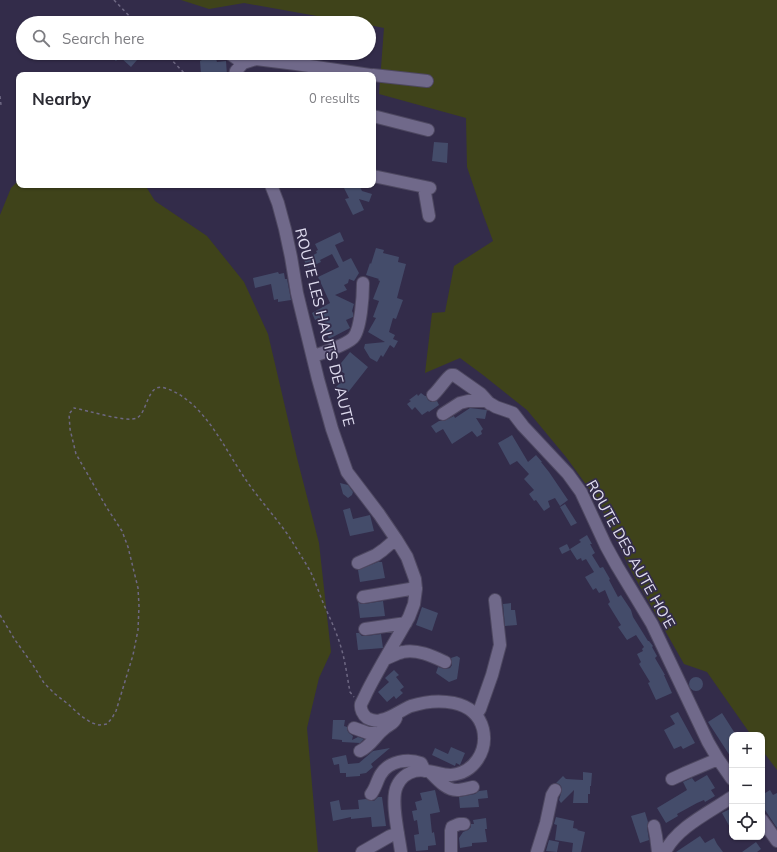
<!DOCTYPE html>
<html lang="en">
<head>
<meta charset="utf-8">
<style>
	body { margin:0; font-family:Mulish,sans-serif; background:#f2f2f3; color:#2b2b33 }
	.controls { position:absolute; right:12px; bottom:12px; display:grid; overflow:hidden; border-radius:8px; box-shadow:0 1px 3px #0004 }
	.controls button { width:36px; height:36px; display:grid; place-items:center; padding:0; border:0; border-bottom:1px solid #e1e1e2; background:#fff; color:#2b2b33; font:20px sans-serif }
	.list { margin:0; padding:0; list-style:none }
	h2 { display:flex; justify-content:space-between; align-items:center; height:52px; margin:0; padding:0 16px; font-size:17px }
	h2 small { font-size:13px; font-weight:400; color:#7c7c81 }
	.icon { flex:none; width:22px; height:22px; fill:none; stroke:currentColor; stroke-width:2; stroke-linecap:round; stroke-linejoin:round }
	.map { position:relative; flex:none; width:777px; height:852px; overflow:hidden }
	.search { position:absolute; background:#fff; box-shadow:0 1px 3px #0004; left:16px; top:16px; width:360px; height:44px; display:flex; align-items:center; gap:10px; box-sizing:border-box; padding:0 14px; border-radius:22px; color:#7c7c81; font-size:15px }
	.panel { position:absolute; background:#fff; box-shadow:0 1px 3px #0004; left:16px; top:72px; width:360px; height:116px; border-radius:8px }
	.map>svg:first-child { display:block }
</style>
</head>
<body>
<div class="map">
<svg width="777" height="852" viewBox="0 0 777 852">
	<rect width="100%" height="100%" fill="#332c4a"/>
	<path fill="#3f431a" d="M181 0H777V770L762 750V735H751L707 672 684 664 629 567 598 501 566 457 527 410 483 375 460 358 425 373 432 313 445 312 454 266 493 241 483 214 467 167 466 118 379 94 384 28 369 25V23H356L244 3 209 9Z
		M19 180V185H145L155 201 207 236 244 282 268 334 297 458 319 543 331 652 319 678 307 728 318 852H0V215L11 188Z"/>
	<path fill="#444c6a" d="M255 16 274 20 273 23H253Z
		M106 53H143L131 67 120 57 116 61Z
		M201 53H211L212 59H216L217 62 226 61 227 75H208V73L201 74 200 61 202 60Z
		M434 142 448 143 447 163 432 161Z
		M351 185H359L362 191 372 194 369 202 359 199 364 210 353 215 345 199 349 198 344 188Z
		M340 232 344 241 335 245 343 262 351 258 359 273 354 281 349 279 348 283 344 285 347 290 335 295 354 304 352 311 353 313V317L346 320 350 328 329 339 319 318 315 320 312 313 330 303 318 277 339 267 332 254 320 260 321 262 308 268 304 260 317 253 316 251 318 250 315 244Z
		M376 248 384 250 383 253 399 257 398 262 406 264 397 298 403 300 396 319 393 318 389 332 395 335 393 339 398 341 394 348 390 345 383 357 381 355 377 362 370 358 364 348 365 344 385 342 368 332 376 318 373 317 379 301 373 299 380 281 378 280 379 279 366 275 370 263 371 264Z
		M278 272 279 274 284 273 285 279H287L291 300 278 302V299L274 300 271 284 255 288 253 278Z
		M350 352 368 367 346 395 336 387 339 384 337 383 345 374 337 368Z
		M421 393 425 396H426L428 400 431 402 437 401 439 405 429 412 428 411 422 415 415 407 412 410 407 404 411 401 409 400 417 394 418 396Z
		M470 408 487 410 485 419 476 418 483 429 481 431 482 434 477 437 472 431 452 444 443 429 436 433 431 426 439 421H444L454 416 455 418Z
		M512 435 528 462 536 455 542 462H541L549 472 568 500 560 506 555 498 548 501 550 507 544 511 536 500 534 501 529 494 534 490 524 479 529 474 517 461 510 465 498 443Z
		M340 483 348 485 353 492 352 495 348 498 343 494Z
		M565 504 577 523 571 526 560 507Z
		M350 508 353 519 370 515 374 531 350 536 343 510Z
		M587 535 592 544H590L595 553 592 555 600 568 603 567 610 579 609 580 618 597 621 595 631 610 633 617 648 641H649L653 646 652 647 657 656 655 658 665 675H664L672 693 656 700 648 683 650 682 639 664 641 662 637 654 643 651 642 649 644 647 636 635 627 640 618 627 621 625 608 604 610 602 605 590 599 593 596 588 593 590 585 577 594 572 586 559 582 561 581 558 577 560 570 549 581 542 579 540Z
		M567 544 570 550 562 554 559 548Z
		M378 562H382L385 578 360 582 358 570Z
		M383 601 385 616 360 618 358 602 361 604H364Z
		M511 603V610H515L517 625 505 626 503 604Z
		M422 607 438 613 432 631 416 625Z
		M356 633H359L362 636H366L381 634 383 648 358 650Z
		M457 656 460 658 457 679 449 682 436 673 438 667 445 669 450 668 452 665V662L451 658Z
		M394 670 399 675 396 677 404 687 400 690 403 693 396 699 394 696 387 702 378 692 389 682 385 678Z
		M689 684a7 7 0 1 1 14 0a7 7 0 1 1-14 0Z
		M678 712 695 743 683 749 681 746 674 749 664 730 675 724 670 716Z
		M722 713 736 735H732V759L708 722Z
		M333 720H345L344 726 347 727V730L349 733 353 736 352 740 358 737 364 739 360 743 342 742V740L332 739Z
		M451 747 465 753 460 765 456 763 455 766 432 755 435 748 448 754Z
		M390 748 371 764 373 767 366 773 360 774V776L346 777V773H340L339 764 334 765 332 758 346 755 348 764 359 763 373 751Z
		M583 772 592 773 591 786H590V794H588V803H573L574 790 561 803 559 800 562 790 561 786 559 784 556 783 563 776 566 779 583 780Z
		M707 775 715 788 711 790 715 796 705 802 704 800 697 803 677 814 678 816 666 823 657 808 687 790 683 782 692 778 695 782Z
		M435 790 440 812 430 814 432 833 434 832 436 845 428 846V850L416 851 414 835 419 834 417 820 414 821 412 811 417 810 415 802 422 800 420 793Z
		M487 790 488 798 478 799 479 807 460 808 459 797 475 794 479 791Z
		M770 790 773 795 777 793V828L763 807 764 806 762 803V795Z
		M378 797H382L386 826 372 827 371 817 351 819V817L333 821 330 802 339 800 341 810 359 809 358 800 366 799 371 801H374Z
		M732 808V831L722 813Z
		M645 812 648 822 647 827 649 840 640 843 631 816Z
		M556 817 574 821 573 828 578 829 577 830 585 832 581 852H572L573 843 555 840 557 825 554 824Z
		M486 818 487 829H485L487 842 472 843V846L460 848 459 838 463 832 468 830 471 827V824H474L473 820Z
		M700 836 705 843 714 838 717 844 723 852H676Z
		M549 840 559 842 557 852 546 851Z
		M756 842 761 849 757 852H742Z"/>
	<g fill="none" stroke-linecap="round" stroke-linejoin="round">
		<g stroke="#4e4861" stroke-width="14">
			<path id="minor" d="M229 53 243 63
				M235 75 236 71 243 63 256 59 296 64 370 75
				M373 75 427 81
				M373 116 428 130
				M373 176 430 188
				M271 185 278 203 285 229 291 257 297 293 318 379 332 429 347 472 379 514 396 539 407 557 415 579 416 589 414 604 409 617C400 633 391 648 382 664 376 675 370 685 365 696 364 698 362 702 361 704 360 709 363 715 367 718 371 720 376 722 381 720 392 718 401 710 411 706 436 698 475 698 483 729 488 751 474 773 451 775 439 775 427 768 415 771 407 773 400 779 397 786 390 800 399 836 401 852
				M424 187 429 216
				M313 356C321 354 347 344 353 338 361 330 363 295 363 283
				M433 395C438 391 447 377 451 375 452 375 453 375 454 375L481 394 490 404
				M443 414 460 403 468 401H486L496 407 513 413 523 426 568 474 581 492 606 546 617 566 652 624 708 742 718 759 732 779
				M358 563 376 555 383 550 396 539
				M363 597 416 588
				M365 629 406 623
				M385 659C391 657 397 653 403 652 417 649 432 656 445 662
				M476 715 480 709 492 675 500 645 495 600
				M354 728 368 733H376L378 734
				M360 751C371 746 375 736 384 729 388 725 394 724 396 718
				M430 772C437 779 446 790 457 790 462 790 468 788 473 787
				M672 779 685 773 718 759
				M371 794C376 788 377 780 381 774 389 761 408 758 421 763L425 771
				M762 820 777 841
				M654 826 656 836 658 852
				M362 852 390 836 398 833
				M451 852V831L452 827 459 824H464
				M537 852 546 823 552 795 555 790
				M665 852C676 828 710 812 732 797"/>
		</g>
		<path stroke="#6e6883" stroke-width="1.5" stroke-dasharray="3 3" stroke-linecap="butt" d="M114 0 136 23
			M165 53 186 75
			M0 96 1 105 0 106
			M0 615 15 640 33 665 44 683 55 694 68 704 81 716 92 723 99 725 107 724 112 718 116 711 133 655 138 630 139 606 138 588 128 547 122 531 107 508 76 454 70 429 69 414 74 408C87 410 126 423 137 418 148 412 147 382 165 388 203 400 223 446 244 477 257 497 274 515 288 535 295 546 302 557 309 569 315 580 319 593 324 605 330 618 336 631 340 644 345 659 347 676 350 692L354 697"/>
		<use href="#minor" stroke="#70698a" stroke-width="12"/>
	</g>
	<g text-anchor="middle" dominant-baseline="central" stroke-width="3.5" stroke-linejoin="round" paint-order="stroke">
		<g font-size="15" fill="#e0ddf0" stroke="#332c4a">
			<text transform="translate(325 327) rotate(76)">ROUTE LES HAUTS DE AUTE</text>
			<text transform="translate(631 554) rotate(61)">ROUTE DES AUTE HO'E</text>
		</g>
	</g>
</svg>
<div class="controls">
<button>+</button>
<button>−</button>
<button><svg class="icon" aria-label="locate" viewBox="0 0 24 24"><circle cx="12" cy="12" r="6"/><path d="M12 2v4M12 18v4M2 12h4M18 12h4"/></svg></button>
</div>
<div class="search"><svg class="icon" aria-label="search" viewBox="0 0 24 24"><circle cx="10" cy="10" r="6"/><path d="M15 15l6 6"/></svg>Search here</div>
<section class="panel">
<h2>Nearby<small>0 results</small></h2>
<ul class="list">
</ul>
</section>
</div>
</body>
</html>
